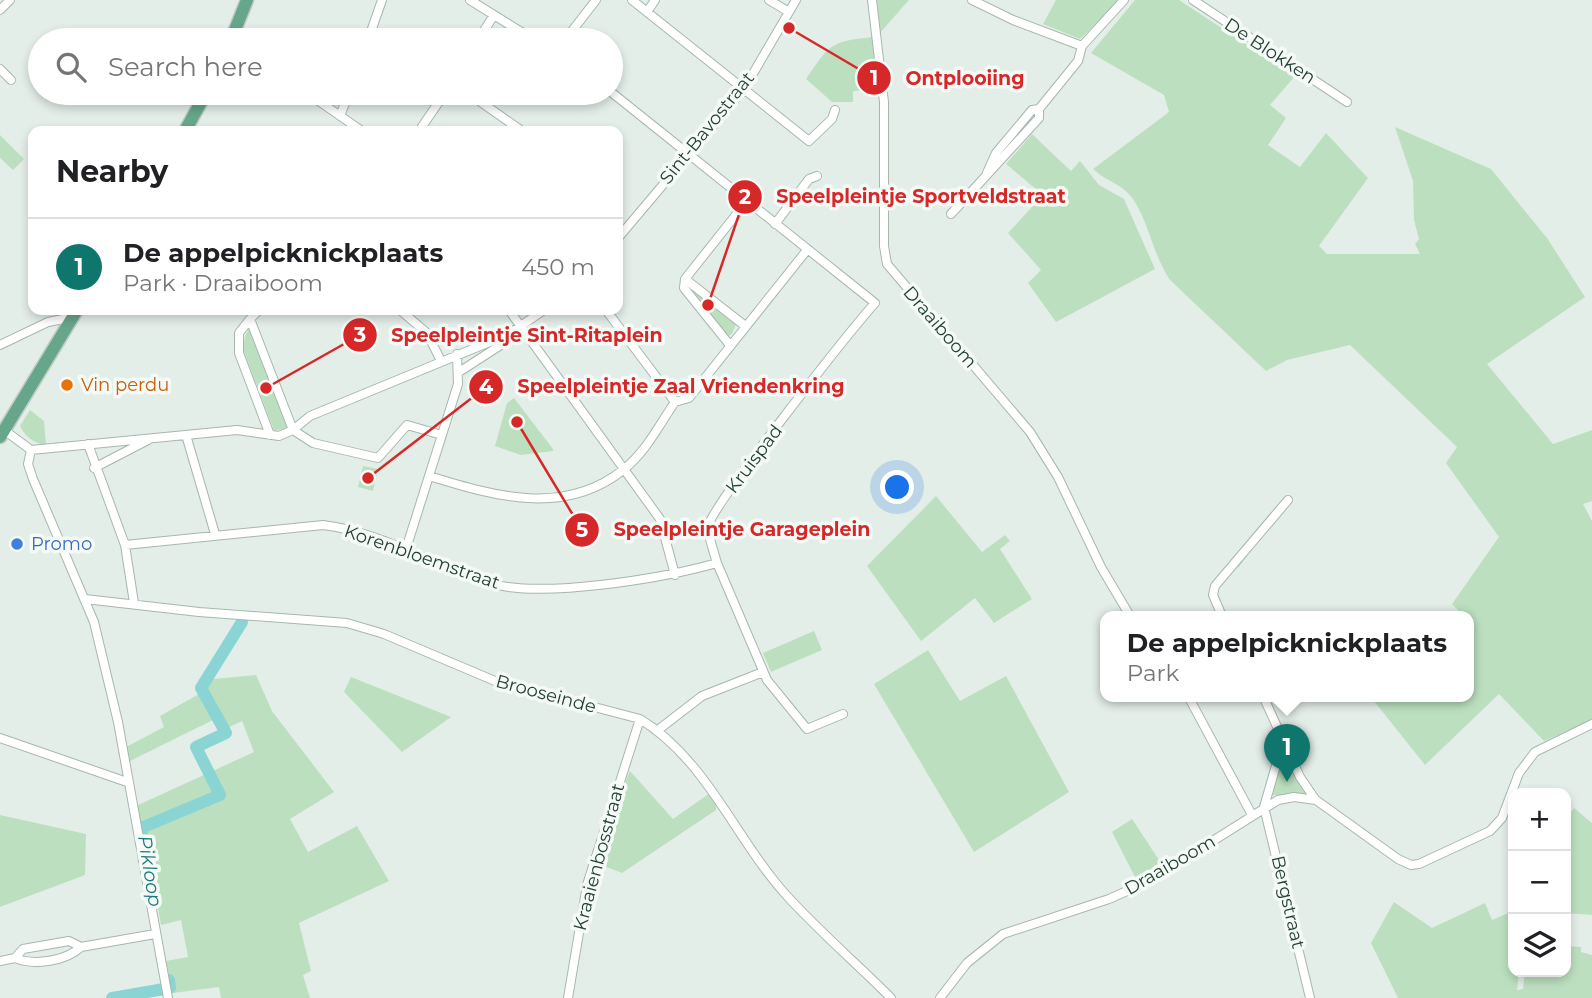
<!DOCTYPE html>
<html lang="en">
<head>
<meta charset="utf-8">
<style>
	body { margin:0; font-family:Montserrat,sans-serif; background:#f2f2f2; color:#202124 }
	.controls { position:absolute; right:21px; bottom:21px; display:grid; overflow:hidden; border-radius:14px; box-shadow:0 4px 10px #0003 }
	.controls button { width:63px; height:63px; display:grid; place-items:center; padding:0; border:0; border-bottom:2px solid #e0e0e0; background:#fff; color:#202124; font:35px sans-serif }
	.you { position:absolute; left:898px; top:488px; width:24px; height:24px; margin:-18px; border:5px solid #fff; border-radius:50%; background:#1a73e8; box-shadow:0 0 0 10px #1a73e833 }
	.badge { display:grid; place-items:center; width:46px; height:46px; border-radius:50%; background:#0f766e; color:#fff; font-size:23px; font-weight:700 }
	.pin { position:absolute; translate:-50% -58px; filter:drop-shadow(0 2px 4px #0008) }
	.pin::after { content:''; position:absolute; top:37px; width:24px; height:21px; background:inherit; clip-path:polygon(0 0,100% 0,50% 100%) }
	.popup { position:absolute; left:1100px; top:611px; width:374px; height:91px; box-sizing:border-box; display:grid; place-content:center; border-radius:14px; background:#fff; filter:drop-shadow(0 2px 5px #0005); font-size:23px; white-space:nowrap; color:#757577 }
	.popup b { font-size:26px; color:#202124 }
	.popup::after { content:''; position:absolute; left:50%; top:100%; margin-left:-14px; border:14px solid transparent; border-top-color:#fff }
	.list { margin:0; padding:0; list-style:none }
	h2 { display:flex; justify-content:space-between; align-items:center; height:91px; margin:0; padding:0 28px; font-size:30px }
	h2 small { font-size:23px; font-weight:400; color:#757577 }
	.list li { display:grid; grid-template-columns:46px 1fr auto; gap:21px; align-items:center; box-sizing:border-box; height:98px; padding:0 28px; border-top:2px solid #e0e0e0 }
	.list b { display:block; font-size:26px; white-space:nowrap }
	.list p { margin:0; font-size:23px; white-space:nowrap; color:#757577 }
	.list em { font-size:23px; font-style:normal; color:#757577 }
	.icon { flex:none; width:38px; height:38px; fill:none; stroke:currentColor; stroke-width:2; stroke-linecap:round; stroke-linejoin:round }
	.map { position:relative; flex:none; width:1592px; height:998px; overflow:hidden }
	.search { position:absolute; background:#fff; box-shadow:0 4px 10px #0003; left:28px; top:28px; width:595px; height:77px; display:flex; align-items:center; gap:18px; box-sizing:border-box; padding:0 24px; border-radius:38px; color:#757577; font-size:26px }
	.panel { position:absolute; background:#fff; box-shadow:0 4px 10px #0003; left:28px; top:126px; width:595px; height:189px; border-radius:14px }
	.map>svg:first-child { display:block }
</style>
</head>
<body>
<div class="map">
<svg width="1592" height="998" viewBox="0 0 1592 998">
	<rect width="100%" height="100%" fill="#e4eee8"/>
	<path fill="#bce0bf" d="M877 0H909L880 33Z
		M1056 0H1121L1080 39 1043 24Z
		M1135 0H1179L1295 76 1270 105 1286 118 1268 145 1300 167 1326 133 1368 178 1319 246 1327 254H1420L1415 244 1419 239 1414 220 1413 181 1395 127 1491 169 1547 238 1585 297 1487 364 1553 444 1592 430V501L1583 504 1592 521V720L1544 741 1499 694 1425 765 1370 696H1469V616H1459L1461 613 1452 604 1499 537 1446 463 1457 447 1350 345 1287 360 1266 371 1170 280C1153 255 1149 223 1133 199 1123 184 1105 181 1093 169L1169 112 1164 95 1091 53Z
		M872 37 877 90 853 91V102H832L806 79C830 45 828 42 872 37Z
		M1032 134 1071 171 1080 161 1099 185 1124 199 1155 269 1056 322 1028 283 1041 270 1008 233 1043 195 1006 164Z
		M0 135 24 159 13 170 0 158Z
		M689 286 736 324 732 334 728 336Z
		M250 327 289 429 274 430 243 349 245 336Z
		M514 398 553 449V451L521 455 495 446 507 403Z
		M30 410 44 421 46 445C34 444 24 435 20 426Z
		M363 466 378 469 373 491 358 487Z
		M936 496 982 552 1005 535 1010 541 1000 549 1032 599 994 623 975 598 921 641 867 566Z
		M814 631 822 650 771 672 763 653Z
		M928 650 960 701 1006 676 1069 792 974 852 874 684Z
		M256 675 272 711 334 792 290 819 308 852 357 826 389 881 299 923 311 971 303 975 310 998H221L219 987 173 993 166 961 188 957 181 920 161 925 145 833 136 806 254 752 242 721 221 731 215 719 128 762 126 747 164 727 160 716 206 690 205 683 213 679Z
		M351 677 451 717 402 752 344 692Z
		M1288 760 1289 761 1311 796 1273 795 1271 791 1279 765Z
		M630 771 673 819 710 793 717 801 716 810 622 873 596 863 611 815Z
		M1574 808 1592 823V915L1566 913V819Z
		M0 815 86 834 85 875 0 907Z
		M1132 819 1163 866 1137 881 1112 832Z
		M1394 902 1432 928 1485 903 1492 920 1513 911V972H1519L1517 990 1523 989 1525 972H1566V946L1581 947V952L1592 955V998H1398L1371 943Z"/>
	<g fill="none" stroke-linecap="round" stroke-linejoin="round">
		<path stroke="#8ad5d4" stroke-width="2" d="M1238 566 1248 553"/>
		<path stroke="#8ad5d4" stroke-width="12" d="M143 842 141 828 220 795 196 747 226 733 201 688 242 622
			M112 998 170 988 169 980"/>
		<g stroke="#a6b7ae" stroke-width="10">
			<path id="street" d="M470 0 534 40
				M632 0 809 141 832 119 835 110
				M769 0 789 12
				M872 0 884 102V246L887 264 1030 432 1058 477 1101 567 1130 616
				M972 0 1013 20 1082 46
				M1193 0 1347 102
				M0 10 10 0
				M647 12 655 0
				M368 40 382 0
				M478 40 494 15
				M565 40 596 0
				M1082 46 1124 0
				M0 69 11 80
				M611 92 875 303C851 330 710 507 707 529L717 563 767 680 807 729 843 714
				M468 93 522 131
				M310 95 362 131
				M340 116 349 93
				M419 131 445 93
				M987 173 996 153 1032 110 1039 109 1078 61 1082 46
				M951 214 1039 118V109
				M775 224 809 179 817 176
				M618 238 744 89 796 0
				M685 279 744 325
				M400 310 427 333 441 361
				M509 310 660 519 675 575
				M606 310 675 402
				M250 319 259 310
				M729 344 684 288 685 279 747 201
				M0 345 48 322 73 317
				M459 372 507 341
				M4 430 31 450 28 464 33 479 94 622 118 722 168 998
				M186 435 215 534
				M270 435 239 353V333L250 319 293 430 313 443 378 458 407 425 442 435
				M88 444 125 545 134 603
				M31 450 237 430 279 436 293 430 310 416 509 334 544 310
				M94 468 148 440
				M429 476C494 496 564 517 623 470 646 452 659 425 675 402L689 398 807 250
				M125 545 323 525C382 532 433 566 489 583 542 599 664 578 717 563
				M406 549 458 384 457 354
				M85 599 199 612 347 623 384 634 495 681 640 719C707 760 736 840 787 896 820 932 857 964 891 998
				M1222 616 1213 595 1215 586 1288 500
				M1188 696 1252 815
				M1263 696 1300 777 1315 799
				M658 730 702 696 763 672
				M1280 736 1277 762 1264 807 1310 998
				M0 738 127 782
				M15 958C34 966 66 961 81 947
				M0 961 15 958 23 949 69 941 81 947 155 934
				M568 998 587 885 640 719
				M940 998 967 963 1003 934 1109 899 1149 881 1278 800 1294 797 1316 800 1398 859 1411 865 1419 864 1490 831 1502 818 1519 773 1535 752 1592 724"/>
		</g>
		<g stroke="#c1cac6" stroke-width="15">
			<path id="primary" d="M231 40 247 0
				M185 131 206 93
				M0 437 77 310"/>
		</g>
		<use href="#street" stroke="#fff" stroke-width="8"/>
		<use href="#primary" stroke="#66a68a" stroke-width="12"/>
	</g>
	<circle fill="#e8710a" stroke="#f5faf7" stroke-width="2.5" cx="67" cy="385" r="7"/>
	<circle fill="#3f7fe0" stroke="#f5faf7" stroke-width="2.5" cx="17" cy="544" r="7"/>
	<g text-anchor="middle" dominant-baseline="central" stroke-width="7" stroke-linejoin="round" paint-order="stroke">
		<g font-size="18" fill="#224133" stroke="#f5faf7">
			<text transform="translate(1270 51) rotate(33)">De Blokken</text>
			<text transform="translate(707 128) rotate(-51)">Sint-Bavostraat</text>
			<text transform="translate(940 327) rotate(49)">Draaiboom</text>
			<text transform="translate(754 459) rotate(-53)">Kruispad</text>
			<text transform="translate(422 557) rotate(19)">Korenbloemstraat</text>
			<text transform="translate(546 694) rotate(15)">Brooseinde</text>
			<text transform="translate(599 857) rotate(-75)">Kraaienbosstraat</text>
			<text transform="translate(1170 865) rotate(-30)">Draaiboom</text>
			<text transform="translate(1288 902) rotate(77)">Bergstraat</text>
		</g>
		<g font-size="18" fill="#c56008" stroke="#f5faf7" text-anchor="start">
			<text x="81" y="385">Vin perdu</text>
		</g>
		<g font-size="18" fill="#366cbe" stroke="#f5faf7" text-anchor="start">
			<text x="31" y="544">Promo</text>
		</g>
		<g font-size="19" font-style="italic" fill="#187b7a" stroke="#f5faf7">
			<text transform="translate(150 871) rotate(81)">Pikloop</text>
		</g>
	</g>
	<path fill="none" stroke="#d62828" stroke-width="2.5" d="M789 28L874 78M708 305L745 197M266 388L360 335M368 478L486 387M517 422L582 530"/>
	<g fill="#d62828" stroke="#f5faf7" stroke-width="2.5">
		<circle cx="789" cy="28" r="7"/>
		<circle cx="708" cy="305" r="7"/>
		<circle cx="266" cy="388" r="7"/>
		<circle cx="368" cy="478" r="7"/>
		<circle cx="517" cy="422" r="7"/>
		<circle cx="874" cy="78" r="18"/>
		<circle cx="745" cy="197" r="18"/>
		<circle cx="360" cy="335" r="18"/>
		<circle cx="486" cy="387" r="18"/>
		<circle cx="582" cy="530" r="18"/>
	</g>
	<g font-size="21" text-anchor="middle" font-weight="bold" fill="#fff">
		<text x="874" y="85">1</text>
		<text x="745" y="204">2</text>
		<text x="360" y="342">3</text>
		<text x="486" y="394">4</text>
		<text x="582" y="537">5</text>
	</g>
	<g font-size="19" text-anchor="middle" font-weight="bold" fill="#d62828" stroke="#f5faf7" stroke-width="7" stroke-linejoin="round" paint-order="stroke">
		<text x="965" y="85">Ontplooiing</text>
		<text x="921" y="203">Speelpleintje Sportveldstraat</text>
		<text x="527" y="342">Speelpleintje Sint-Ritaplein</text>
		<text x="681" y="393">Speelpleintje Zaal Vriendenkring</text>
		<text x="742" y="536">Speelpleintje Garageplein</text>
	</g>
</svg>
<div class="controls">
<button>+</button>
<button>−</button>
<button><svg class="icon" aria-label="layers" viewBox="0 0 24 24"><path d="M12 4l9 5-9 5-9-5zM3 14l9 5 9-5"/></svg></button>
</div>
<div class="you"></div>
<div class="pin badge" style="left:1287px;top:782px">1</div>
<div class="popup"><b>De appelpicknickplaats</b>Park</div>
<div class="search"><svg class="icon" aria-label="search" viewBox="0 0 24 24"><circle cx="10" cy="10" r="6"/><path d="M15 15l6 6"/></svg>Search here</div>
<section class="panel">
<h2>Nearby<small></small></h2>
<ul class="list">
<li><span class="badge">1</span><div><b>De appelpicknickplaats</b><p>Park · Draaiboom</p></div><em>450 m</em></li>
</ul>
</section>
</div>
</body>
</html>
